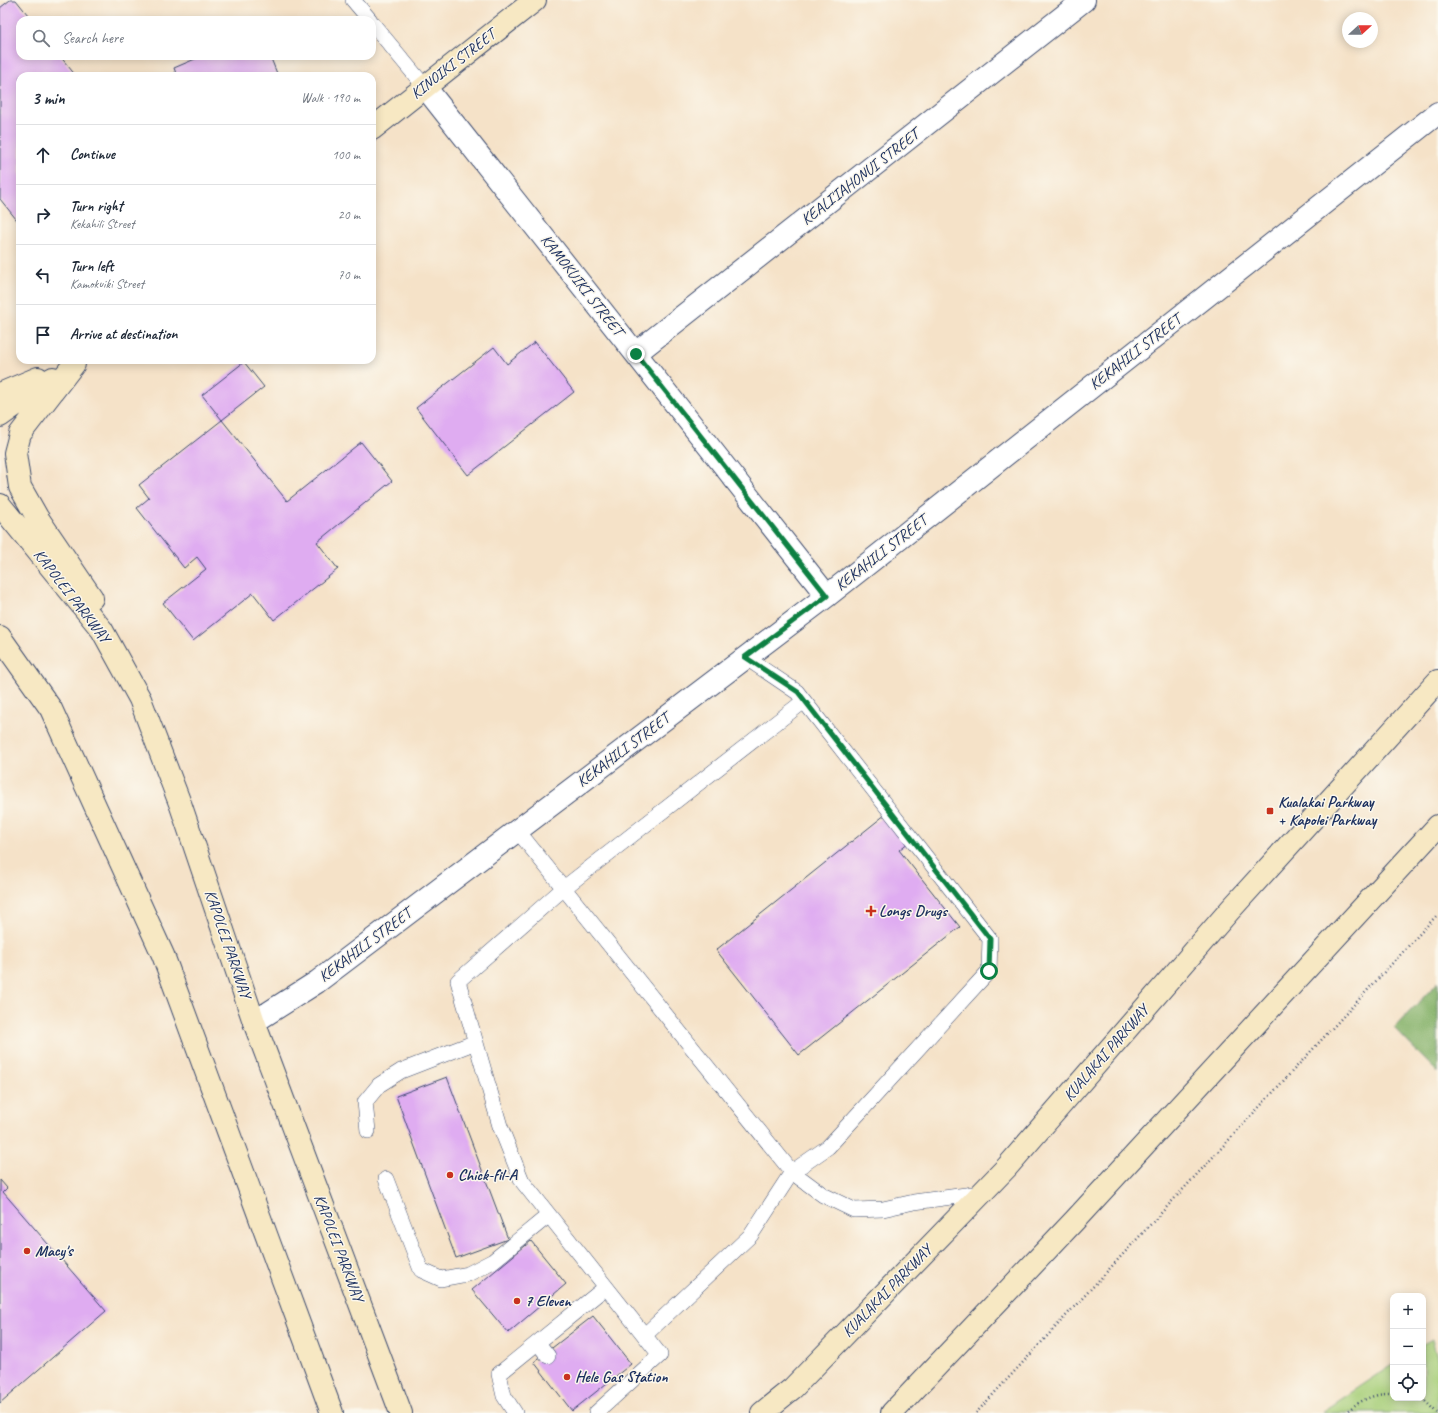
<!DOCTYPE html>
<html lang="en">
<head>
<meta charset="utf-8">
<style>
	body { margin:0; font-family:Caveat,sans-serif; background:#f2f2f3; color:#1f2937 }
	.controls { position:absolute; right:12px; bottom:12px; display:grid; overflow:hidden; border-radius:8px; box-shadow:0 2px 10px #0003 }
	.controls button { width:36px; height:36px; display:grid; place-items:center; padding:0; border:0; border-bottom:1px solid #e0e1e3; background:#fff; color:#1f2937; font:20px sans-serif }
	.compass { position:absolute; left:1342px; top:12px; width:36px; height:36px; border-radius:50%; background:#fff; box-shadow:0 2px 10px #0003; rotate:69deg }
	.stop { position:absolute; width:12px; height:12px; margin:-9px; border:3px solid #0b8043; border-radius:50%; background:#fff }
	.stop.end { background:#0b8043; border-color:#fff; box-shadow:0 1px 4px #0008 }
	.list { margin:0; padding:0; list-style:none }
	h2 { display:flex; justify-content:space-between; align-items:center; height:52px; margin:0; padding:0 16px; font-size:17px }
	h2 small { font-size:13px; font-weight:400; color:#747a83 }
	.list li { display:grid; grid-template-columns:26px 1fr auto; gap:12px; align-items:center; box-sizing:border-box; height:60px; padding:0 16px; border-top:1px solid #e0e1e3 }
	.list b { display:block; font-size:15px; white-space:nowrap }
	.list p { margin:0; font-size:13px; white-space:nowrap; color:#747a83 }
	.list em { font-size:13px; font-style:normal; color:#747a83 }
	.icon { flex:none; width:22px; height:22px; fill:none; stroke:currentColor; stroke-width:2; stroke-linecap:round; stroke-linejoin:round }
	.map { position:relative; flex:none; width:1438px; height:1413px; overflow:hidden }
	.search { position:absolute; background:#fff; box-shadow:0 2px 10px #0003; left:16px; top:16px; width:360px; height:44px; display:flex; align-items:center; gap:10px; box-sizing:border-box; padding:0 14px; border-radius:12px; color:#747a83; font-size:15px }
	.panel { position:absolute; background:#fff; box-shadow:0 2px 10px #0003; left:16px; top:72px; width:360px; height:292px; border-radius:12px }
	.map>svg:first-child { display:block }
</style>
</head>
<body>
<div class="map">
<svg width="1438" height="1413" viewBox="0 0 1438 1413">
	<rect width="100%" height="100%" fill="#fbf7ec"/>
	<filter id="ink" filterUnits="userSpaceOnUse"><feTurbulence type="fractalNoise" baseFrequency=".025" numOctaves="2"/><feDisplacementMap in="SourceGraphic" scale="8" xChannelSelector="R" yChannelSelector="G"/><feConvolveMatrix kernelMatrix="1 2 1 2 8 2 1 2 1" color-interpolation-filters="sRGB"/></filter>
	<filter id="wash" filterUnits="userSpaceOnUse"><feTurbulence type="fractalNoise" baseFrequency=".012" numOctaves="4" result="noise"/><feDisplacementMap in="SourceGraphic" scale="16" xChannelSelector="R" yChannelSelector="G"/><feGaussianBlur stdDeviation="0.9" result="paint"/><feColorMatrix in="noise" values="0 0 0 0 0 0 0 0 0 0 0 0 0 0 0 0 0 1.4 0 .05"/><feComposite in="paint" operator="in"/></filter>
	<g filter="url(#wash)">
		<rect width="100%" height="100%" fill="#f5e2c8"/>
		<path fill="#a8cf7a" stroke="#627f6c" d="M1432 1339 1438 1362V1413H1323L1327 1408 1393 1364V1398H1423V1344Z"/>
		<path fill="#86b26a" stroke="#507064" d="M1438 982V1073L1394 1028Z"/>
		<g id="blocks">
			<path fill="#dfacf1" d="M10 0H16L32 20H20V56H60L76 76H20V224L0 199V8Z
				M202 56H270L278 76H177L174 68Z
				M535 342 574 392 468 475 416 408 494 347 507 364Z
				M244 362 264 387 222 420 202 395Z
				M222 420 287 501 361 442 392 481 317 542 338 569 274 620 253 593 193 641 163 603 206 569 197 557 184 568 137 508 149 498 139 485Z
				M886 814 909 842 899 850 960 927 799 1055 716 950Z
				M447 1077 508 1239 456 1258 396 1096Z
				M0 1180 7 1188 3 1192 106 1311 0 1403Z
				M531 1241 566 1284 508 1333 472 1290Z
				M593 1316 631 1364 572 1411 534 1362Z"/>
		</g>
	</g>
	<g filter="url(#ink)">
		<use href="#blocks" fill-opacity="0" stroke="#3c4a6e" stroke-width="1"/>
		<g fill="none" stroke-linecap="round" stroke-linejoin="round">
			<g stroke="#3c4a6e" stroke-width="16">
				<path id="lane" d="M353 0 370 20
					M372 23 425 87
					M517 830 792 1172 828 1147 989 971 990 939 797 692 745 657
					M368 1131 365 1102 379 1085 401 1071 476 1042
					M386 1179 421 1270 441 1279 468 1274 493 1261 549 1215
					M645 1335 751 1235 792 1172 823 1195 854 1210 883 1209 914 1202 981 1193
					M538 1343 548 1356
					M515 1413 504 1396 499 1374 606 1287
					M596 1413 660 1355 522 1181 500 1126 458 981 564 888 804 701"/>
			</g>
			<g stroke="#3c4a6e" stroke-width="24">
				<path id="street" d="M425 87 827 596
					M636 353 1084 0
					M254 1022 317 982 827 596 1438 113"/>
			</g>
			<g stroke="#3c4a6e" stroke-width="24">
				<path id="secondary" d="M372 129 535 0
					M74 364 20 434 15 453 20 487 37 517 92 598
					M0 394 38 378
					M0 416 53 378
					M0 505 102 630 140 699 181 806 254 1022 401 1413
					M0 637 51 709 163 955 332 1413
					M762 1413 793 1388 1007 1167 1230 910 1438 681
					M892 1413 1075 1220 1438 826"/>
			</g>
			<path stroke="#3c4a6e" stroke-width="2.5" stroke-dasharray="1 3" stroke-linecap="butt" d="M1418 1398 1424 1400 1437 1413
				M976 1413 1438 914
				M1345 1413C1359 1401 1373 1393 1393 1394"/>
			<use href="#lane" stroke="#fff" stroke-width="15"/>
			<use href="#street" stroke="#fff" stroke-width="22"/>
			<use href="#secondary" stroke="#f7e8c3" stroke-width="22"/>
		</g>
	</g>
	<g fill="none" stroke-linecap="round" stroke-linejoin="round" filter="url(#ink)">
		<path stroke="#0b8043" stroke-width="5" d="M636 354 827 596 745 657 798 692 990 939 989 971"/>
	</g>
	<g fill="#c8321e" stroke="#fbf7ec" stroke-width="1.5">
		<rect x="1266" y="807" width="8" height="8" rx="2"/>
		<path d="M869 905h4v4h4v4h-4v4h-4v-4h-4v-4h4z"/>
		<circle cx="450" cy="1175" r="4"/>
		<circle cx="27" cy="1251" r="4"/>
		<circle cx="517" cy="1301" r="4"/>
		<circle cx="567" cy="1377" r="4"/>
	</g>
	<g text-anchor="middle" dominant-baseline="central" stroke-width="3" stroke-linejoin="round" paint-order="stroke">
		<g font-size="16" fill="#1b2f5e" stroke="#fbf7ec">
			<text transform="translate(453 64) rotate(-38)">KINOIKI STREET</text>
			<text transform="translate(860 177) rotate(-38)">KEALI'IAHONUI STREET</text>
			<text transform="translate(582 285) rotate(52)">KAMOKUIKI STREET</text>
			<text transform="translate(1135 352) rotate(-38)">KEKAHILI STREET</text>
			<text transform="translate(881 553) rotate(-38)">KEKAHILI STREET</text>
			<text transform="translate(72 596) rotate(52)">KAPOLEI PARKWAY</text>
			<text transform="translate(623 750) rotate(-37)">KEKAHILI STREET</text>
			<text transform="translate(228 944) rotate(71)">KAPOLEI PARKWAY</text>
			<text transform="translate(365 945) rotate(-37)">KEKAHILI STREET</text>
			<text transform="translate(1106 1053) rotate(-49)">KUALAKAI PARKWAY</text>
			<text transform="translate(339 1248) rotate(69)">KAPOLEI PARKWAY</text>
			<text transform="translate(887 1291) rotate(-46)">KUALAKAI PARKWAY</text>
		</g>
		<g font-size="16" font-weight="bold" fill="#1b2f5e" stroke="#fbf7ec" text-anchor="start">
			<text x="1278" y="802">Kualakai Parkway<tspan x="1278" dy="18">+ Kapolei Parkway</tspan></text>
			<text x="879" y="911">Longs Drugs</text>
			<text x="458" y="1175">Chick-fil-A</text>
			<text x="35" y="1251">Macy's</text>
			<text x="525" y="1301">7 Eleven</text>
			<text x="575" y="1377">Hele Gas Station</text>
		</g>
	</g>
</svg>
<div class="controls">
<button>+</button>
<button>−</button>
<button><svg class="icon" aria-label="locate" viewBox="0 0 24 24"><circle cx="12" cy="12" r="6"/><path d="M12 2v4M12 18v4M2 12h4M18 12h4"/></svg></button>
</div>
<svg class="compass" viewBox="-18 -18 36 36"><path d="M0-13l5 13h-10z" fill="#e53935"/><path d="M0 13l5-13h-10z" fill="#747a83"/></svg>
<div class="stop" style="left:989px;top:971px"></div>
<div class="stop end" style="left:636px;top:354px"></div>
<div class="search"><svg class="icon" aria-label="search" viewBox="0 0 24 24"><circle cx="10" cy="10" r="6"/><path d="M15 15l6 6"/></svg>Search here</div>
<section class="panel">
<h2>3 min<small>Walk · 190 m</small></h2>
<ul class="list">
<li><svg class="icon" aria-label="ahead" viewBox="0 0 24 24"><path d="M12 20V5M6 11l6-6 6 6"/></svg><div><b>Continue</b></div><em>100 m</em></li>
<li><svg class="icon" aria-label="right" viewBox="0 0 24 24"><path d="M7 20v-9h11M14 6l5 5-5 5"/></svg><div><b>Turn right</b><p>Kekahili Street</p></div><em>20 m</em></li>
<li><svg class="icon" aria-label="left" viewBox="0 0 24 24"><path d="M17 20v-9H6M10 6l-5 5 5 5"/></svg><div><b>Turn left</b><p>Kamokuiki Street</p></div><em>70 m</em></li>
<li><svg class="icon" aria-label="arrive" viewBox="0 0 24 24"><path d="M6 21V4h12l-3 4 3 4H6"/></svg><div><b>Arrive at destination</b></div></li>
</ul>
</section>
</div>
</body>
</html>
